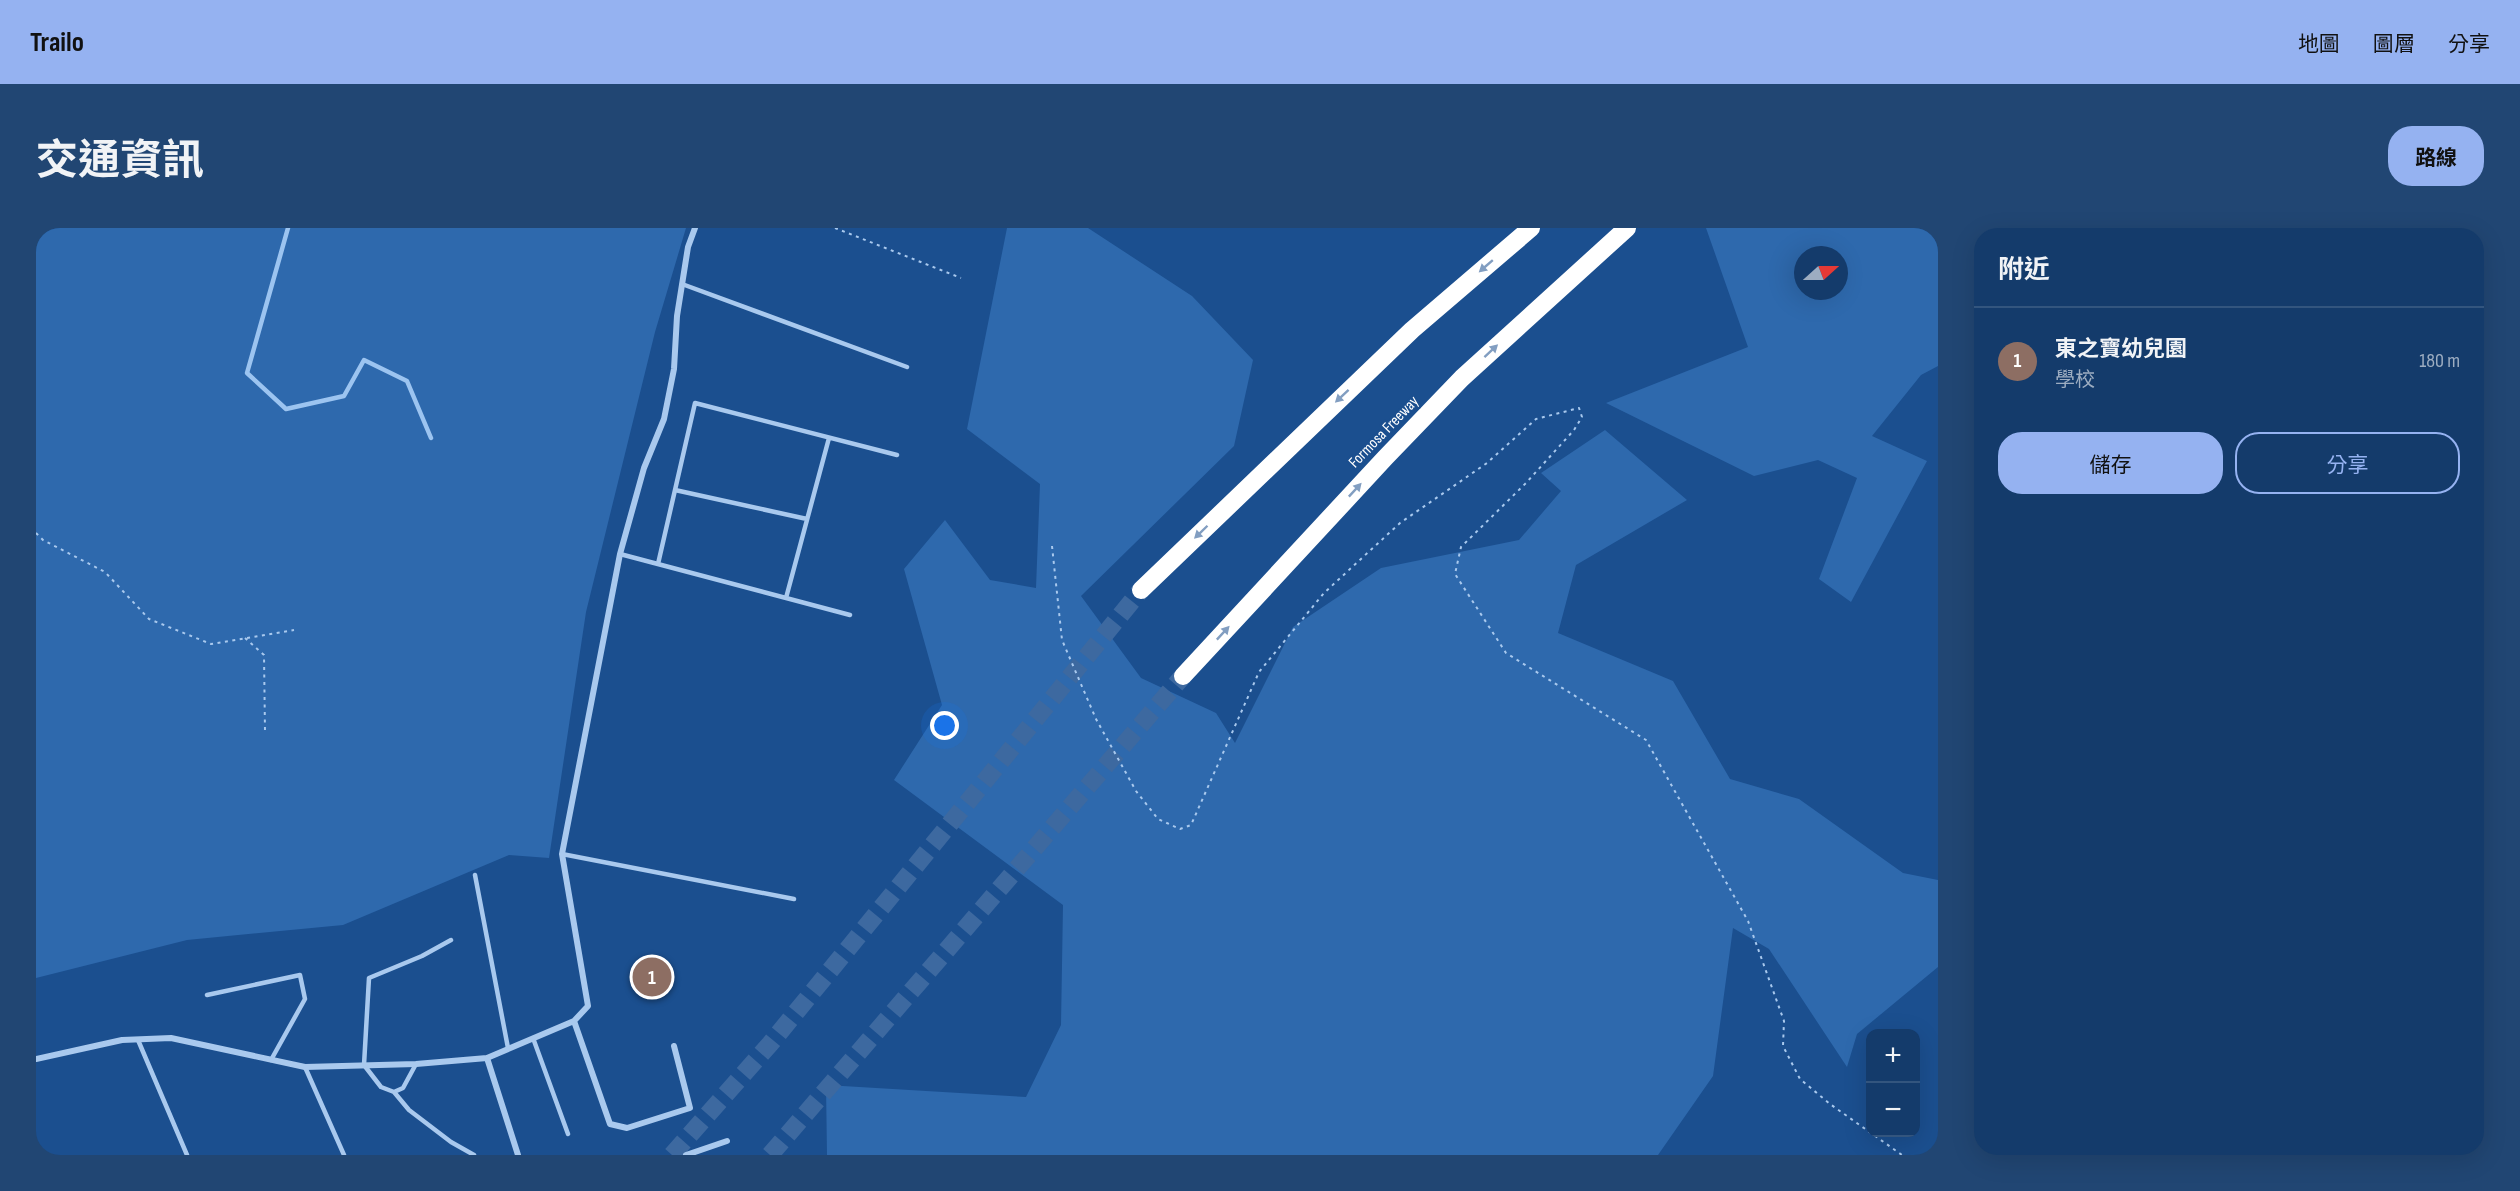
<!DOCTYPE html>
<html lang="zh-TW">
<head>
<meta charset="utf-8">
<style>
	body { margin:0; font-family:"Sofia Sans Condensed","Noto Sans TC",sans-serif; background:#214673; color:#f1f3f6 }
	.controls { position:absolute; right:18px; bottom:18px; display:grid; overflow:hidden; border-radius:12px; box-shadow:0 6px 24px #0002 }
	.controls button { width:54px; height:54px; display:grid; place-items:center; padding:0; border:0; border-bottom:2px solid #33557e; background:#143b6b; color:#f1f3f6; font:30px sans-serif }
	.compass { position:absolute; left:1758px; top:18px; width:54px; height:54px; border-radius:50%; background:#143b6b; box-shadow:0 6px 24px #0002; rotate:69deg }
	.you { position:absolute; left:909px; top:498px; width:21px; height:21px; margin:-15px; border:4px solid #fff; border-radius:50%; background:#1a73e8; box-shadow:0 0 0 9px #1a73e833 }
	.badge { display:grid; place-items:center; width:39px; height:39px; border-radius:50%; background:#95b2f1; color:#fff; font-size:20px; font-weight:700 }
	.pin { position:absolute; translate:-50% -50%; border:3px solid #fff; box-shadow:0 2px 6px #0006 }
	.list { margin:0; padding:0; list-style:none }
	h2 { display:flex; justify-content:space-between; align-items:center; height:78px; margin:0; padding:0 24px; font-size:26px }
	h2 small { font-size:20px; font-weight:400; color:#9dadc1 }
	.list li { display:grid; grid-template-columns:39px 1fr auto; gap:18px; align-items:center; box-sizing:border-box; height:108px; padding:0 24px; border-top:2px solid #33557e }
	.list b { display:block; font-size:22px; white-space:nowrap }
	.list p { margin:0; font-size:20px; white-space:nowrap; color:#9dadc1 }
	.list em { font-size:20px; font-style:normal; color:#9dadc1 }
	.actions { display:flex; gap:12px; padding:18px 24px }
	.actions a { flex:1; padding:14px 0; border:2px solid #95b2f1; border-radius:24px; text-align:center; font-size:21px; color:#95b2f1 }
	.actions .main { background:#95b2f1; color:#111 }
	.map { position:relative; flex:none; width:1902px; height:927px; overflow:hidden; border-radius:24px }
	header { display:flex; align-items:center; gap:36px; box-sizing:border-box; height:84px; padding:0 30px; background:#95b2f1; color:#111 }
	header strong { font-size:28px }
	nav { display:flex; gap:33px; margin-inline-start:auto; font-size:21px }
	.intro { display:flex; align-items:center; justify-content:space-between; box-sizing:border-box; height:144px; padding:0 36px }
	h1 { margin:0; font-size:42px }
	.button { padding:15px 27px; border-radius:24px; background:#95b2f1; color:#111; font-size:21px; font-weight:700 }
	main { display:flex; gap:36px; padding:0 36px }
	aside { flex:1; background:#143b6b; border-radius:24px; box-shadow:0 6px 24px #0002 }
	.map>svg:first-child { display:block }
</style>
</head>
<body>
<header>
<strong>Trailo</strong>
<nav><a>地圖</a><a>圖層</a><a>分享</a></nav>
</header>
<div class="intro"><h1>交通資訊</h1><a class="button">路線</a></div>
<main>
<div class="map">
<svg width="1902" height="927" viewBox="0 0 1902 927">
	<rect width="100%" height="100%" fill="#1b4f8f"/>
	<path fill="#2e69ad" fill-rule="evenodd" d="M0 0H650L619 104 550 384 513 630 473 627 307 697 151 712 0 750Z
		M971 0H1052L1156 68 1217 132 1198 218 1045 368 1105 450 1180 485 1199 515 1257 399 1345 340 1483 312 1525 263 1505 245 1569 202 1651 272 1540 337 1522 405 1637 453 1694 551 1763 571 1867 645 1902 652V739L1821 806 1811 839 1733 721 1697 700 1677 848 1622 927H791L790 857 990 869 1025 797 1027 677 858 552 906 477 868 341 909 292 954 352 1000 360 1004 256 931 201Z
		M1670 0H1902V138L1885 147 1836 208 1891 233 1815 374 1783 351 1821 250 1782 232 1718 248 1570 175 1712 119ZM1767 27H1803V63H1767Z"/>
	<g fill="none" stroke-linecap="round" stroke-linejoin="round">
		<path stroke="#9cc4f0" stroke-width="4.5" d="M252 0 211 145 250 181 308 168 328 132 371 153 395 210"/>
		<path stroke="#3d69a0" stroke-width="18" stroke-dasharray="18 9" stroke-linecap="butt" d="M636 927 734 816 1105 362
			M734 927 1147 448"/>
		<path stroke="#a9c9ee" stroke-width="2" stroke-dasharray="3 4.5" stroke-linecap="butt" d="M799 0 925 50
			M0 305 7 312 69 344 113 391 175 416 258 402
			M1016 318 1026 412 1060 491 1100 563 1122 591 1144 601 1155 597 1223 444 1288 365 1364 295 1451 235 1500 191 1543 180 1546 189 1538 202 1490 255 1425 319 1419 346 1470 425 1610 512 1712 693 1748 793 1747 818 1764 851 1794 876 1866 927
			M209 410 228 427 229 503"/>
		<path stroke="#a9c9ee" stroke-width="4.5" d="M646 56 871 139
			M639 262 771 291
			M584 326 814 387
			M622 336 659 175 861 227
			M750 370 793 210
			M526 626 758 671
			M439 647 472 820
			M415 712 386 728 333 750 328 837 345 859 358 864 373 882 415 914 438 927
			M171 767 264 747 269 771 235 832
			M497 810 532 906
			M102 812 151 927
			M269 839 308 927
			M358 864 367 860 380 836"/>
		<path stroke="#a9c9ee" stroke-width="6" d="M538 793 574 896 591 900 654 880 638 818
			M451 830 482 927
			M0 831 86 812 135 810 269 839 380 836 451 830 538 793 552 778 526 626 584 326 608 240 628 191 638 141 641 88 652 19 659 0
			M650 927 691 913"/>
		<path stroke="#fff" stroke-width="18" d="M1105 362 1376 102 1495 0
			M1147 448 1349 230 1426 150 1591 0"/>
	</g>
	<defs><path id="oneway-solid" d="M-6-.8H1V-3.2L6.5 0L1 3.2V.8H-6Z" transform="scale(1.5)"/></defs>
	<g fill="#829ec1">
		<use href="#oneway-solid" transform="translate(1450 38) rotate(139)"/>
		<use href="#oneway-solid" transform="translate(1455 123) rotate(-43)"/>
		<use href="#oneway-solid" transform="translate(1306 168) rotate(137)"/>
		<use href="#oneway-solid" transform="translate(1319 262) rotate(-47)"/>
		<use href="#oneway-solid" transform="translate(1165 304) rotate(136)"/>
		<use href="#oneway-solid" transform="translate(1187 405) rotate(-47)"/>
	</g>
	<g text-anchor="middle" dominant-baseline="central" stroke-width="4.5" stroke-linejoin="round" paint-order="stroke">
		<g font-size="16" fill="#fff" stroke="#1b4f8f">
			<text transform="translate(1348 204) rotate(-46)">Formosa Freeway</text>
		</g>
	</g>
</svg>
<div class="controls">
<button>+</button>
<button>−</button>
</div>
<svg class="compass" viewBox="-18 -18 36 36"><path d="M0-13l5 13h-10z" fill="#e53935"/><path d="M0 13l5-13h-10z" fill="#9dadc1"/></svg>
<div class="you"></div>
<div class="pin badge" style="left:616px;top:749px;background:#8d6e63">1</div>
</div>
<aside>
<h2>附近<small></small></h2>
<ul class="list">
<li><span class="badge" style="background:#8d6e63">1</span><div><b>東之寶幼兒園</b><p>學校</p></div><em>180 m</em></li>
</ul>
<div class="actions"><a class="main">儲存</a><a>分享</a></div>
</aside>
</main>
</body>
</html>
